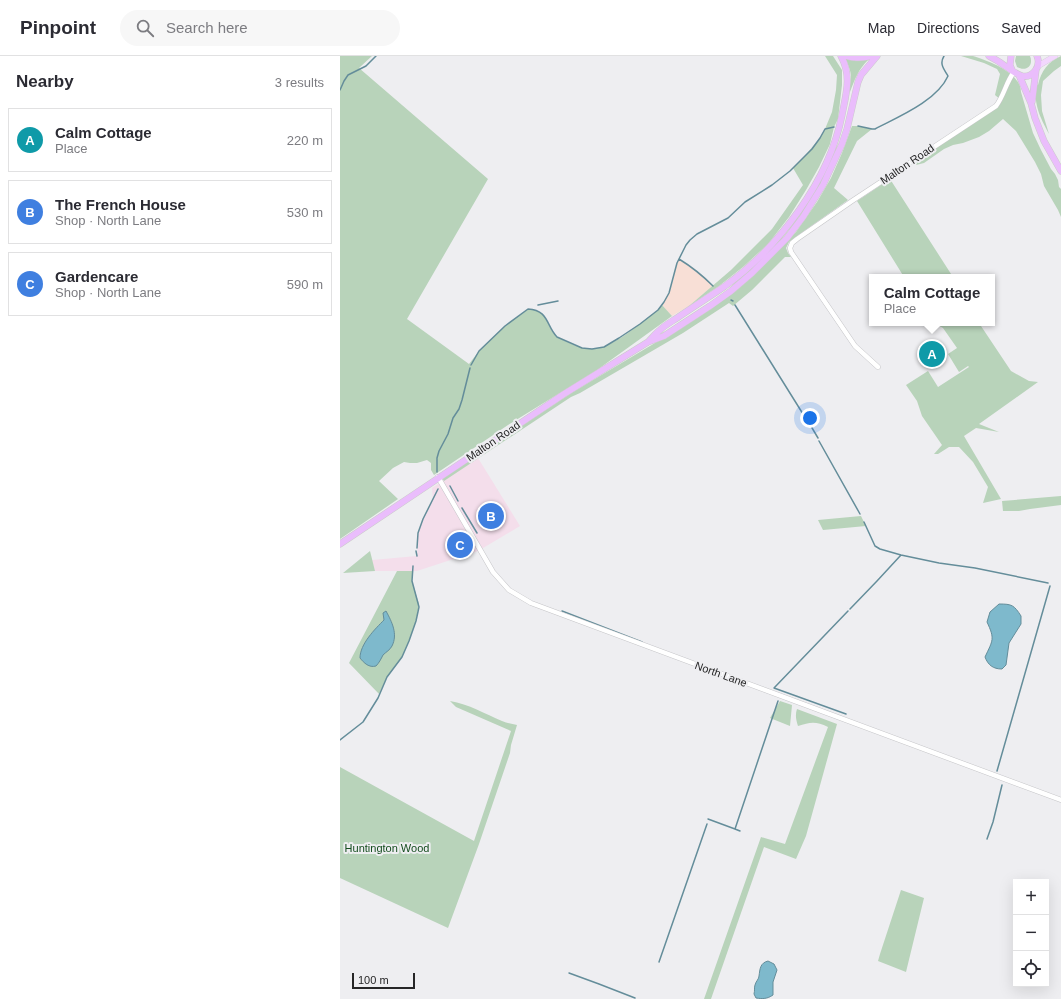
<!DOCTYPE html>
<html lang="en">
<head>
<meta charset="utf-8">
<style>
	body { margin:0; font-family:Arial,sans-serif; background:#f7f7f7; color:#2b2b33 }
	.controls { position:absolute; right:12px; bottom:12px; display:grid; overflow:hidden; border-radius:0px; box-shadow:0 4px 16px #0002 }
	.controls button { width:36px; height:36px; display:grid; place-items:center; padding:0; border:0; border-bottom:1px solid #e1e1e2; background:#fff; color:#2b2b33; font:20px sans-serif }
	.scale { position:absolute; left:12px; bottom:10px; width:63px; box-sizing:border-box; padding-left:4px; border:2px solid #262627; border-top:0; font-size:11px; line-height:14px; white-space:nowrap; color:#262627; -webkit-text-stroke:3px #eeeef1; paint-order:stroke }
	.you { position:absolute; left:470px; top:362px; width:14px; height:14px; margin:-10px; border:3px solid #fff; border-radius:50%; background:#1a73e8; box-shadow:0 0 0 6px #1a73e833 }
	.badge { display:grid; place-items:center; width:26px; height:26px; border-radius:50%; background:#0f766e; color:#fff; font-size:13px; font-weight:700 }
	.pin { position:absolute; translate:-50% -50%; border:2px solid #fff; box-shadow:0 1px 4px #0006 }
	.popup { position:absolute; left:529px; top:218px; width:126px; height:52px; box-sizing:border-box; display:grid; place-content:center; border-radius:0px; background:#fff; filter:drop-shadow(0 1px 3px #0005); font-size:13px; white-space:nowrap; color:#7c7c81 }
	.popup b { font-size:15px; color:#2b2b33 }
	.popup::after { content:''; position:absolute; left:50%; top:100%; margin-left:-8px; border:8px solid transparent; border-top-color:#fff }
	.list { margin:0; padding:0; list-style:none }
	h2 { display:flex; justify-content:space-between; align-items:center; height:52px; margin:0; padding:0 16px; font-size:17px }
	h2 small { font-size:13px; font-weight:400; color:#7c7c81 }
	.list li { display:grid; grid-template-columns:26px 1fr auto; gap:12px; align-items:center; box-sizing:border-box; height:64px; margin:0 8px 8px; padding:0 8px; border:1px solid #e1e1e2; border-radius:0px }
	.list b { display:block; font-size:15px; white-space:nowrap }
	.list p { margin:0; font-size:13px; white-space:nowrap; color:#7c7c81 }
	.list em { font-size:13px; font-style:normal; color:#7c7c81 }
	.icon { flex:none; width:22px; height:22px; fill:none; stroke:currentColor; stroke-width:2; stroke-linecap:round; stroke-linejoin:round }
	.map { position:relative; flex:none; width:721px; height:943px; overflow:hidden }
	header { display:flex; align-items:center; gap:24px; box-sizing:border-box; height:56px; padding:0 20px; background:#fff; border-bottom:1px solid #e1e1e2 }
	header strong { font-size:19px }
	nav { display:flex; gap:22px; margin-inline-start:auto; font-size:14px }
	.search { width:280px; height:36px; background:#f7f7f7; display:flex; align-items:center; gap:10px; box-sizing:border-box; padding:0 14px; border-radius:22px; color:#7c7c81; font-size:15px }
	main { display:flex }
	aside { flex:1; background:#fff }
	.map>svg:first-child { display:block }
</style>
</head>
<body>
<header>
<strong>Pinpoint</strong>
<div class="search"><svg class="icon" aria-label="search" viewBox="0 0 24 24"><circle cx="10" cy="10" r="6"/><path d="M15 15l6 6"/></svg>Search here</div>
<nav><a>Map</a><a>Directions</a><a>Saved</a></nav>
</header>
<main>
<aside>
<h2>Nearby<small>3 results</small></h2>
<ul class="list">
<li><span class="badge" style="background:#0f9aa8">A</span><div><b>Calm Cottage</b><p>Place</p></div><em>220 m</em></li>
<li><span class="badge" style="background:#3f7fe0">B</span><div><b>The French House</b><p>Shop · North Lane</p></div><em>530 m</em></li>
<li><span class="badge" style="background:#3f7fe0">C</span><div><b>Gardencare</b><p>Shop · North Lane</p></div><em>590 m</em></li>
</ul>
</aside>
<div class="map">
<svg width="721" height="943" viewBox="0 0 721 943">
	<rect width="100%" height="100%" fill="#eeeef1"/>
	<path fill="#f4deeb" d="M138 402 180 470 138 495 77 515H35L32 504 77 500 78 477 83 463 93 444 92 432Z"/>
	<path fill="#f8dfd6" d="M339 203 352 211 363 220 373 230 349 250 332 260 322 249 329 237 333 225 335 213Z"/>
	<path fill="#b8d3ba" d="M0 0H32L19 12 148 123 67 263 129 308 139 295 165 270 188 253C209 254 205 270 217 281 227 286 240 293 252 293 273 293 301 266 318 254L322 249 332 260 257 314 168 369 94 419 91 414V407L87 404 77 407H70L64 406 53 412 39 425 58 443 0 483Z
		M485 0H493L502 14V29L498 63 494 71 490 88 479 111 466 134 449 161 428 188 403 211 379 230 349 250 391 214 432 173 463 129 453 112 462 103 480 82 485 73 492 56 496 34 497 19Z
		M621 0C625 0 629 0 633 0 649 5 681 17 681 36L693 77 701 94 711 113 715 118 718 124 719 131 721 133V161L718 154 704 130 701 118 695 106 676 75 663 63 649 75 639 81 623 87 613 89 604 93 584 107 576 109 574 107 594 92 630 70 658 50 662 45 655 39 660 18 657 13 644 7Z
		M676 0H690C694 10 686 16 677 11L675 5Z
		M721 0V10L714 15 703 25 701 39 702 55 709 78C699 59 695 51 695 28L698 29C701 15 708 6 721 0Z
		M505 2 528 4C518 14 515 23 510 36 509 30 511 25 511 19 510 13 508 8 505 2Z
		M512 70H518L532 73 517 85 494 132 508 144 457 180 449 186 446 192 448 197 451 201H445L412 234 393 250 389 247 343 277 240 337 231 341 104 425 102 422 233 336 340 272 392 238 411 221 440 193 456 176 477 146 491 122 502 97Z
		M550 123 613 221H564L517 145Z
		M595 267H639L671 315 689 325 698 326 639 368 659 376 636 372 624 380 661 443 643 447 648 431 633 406 619 391H609L598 398H594L602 389 582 360 577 345 566 329 588 315 598 331 629 311 628 310 619 316 608 298 617 292 603 272Z
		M721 440V449L690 453 679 455H663L662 445Z
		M521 460 526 470 483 474 478 464Z
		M30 495 35 515 3 517Z
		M57 515H72V525L79 548 76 565 69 585 62 601 47 621 39 638 9 607Z
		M110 645C129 648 145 658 162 665 167 667 172 668 177 669L171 689 170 697 139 788 108 872 0 822V711L134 785 171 675 116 651Z
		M440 645 452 649 450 670 430 662Z
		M457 653 497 668 466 780 456 803 424 791 371 943H364L421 781 445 788 488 671C476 665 470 666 458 670 456 664 455 659 457 653Z
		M561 834 584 842 566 916 538 905 540 898Z"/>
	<path fill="#7eb9cc" stroke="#648d9a" d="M659 548C672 548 674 549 681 560V568L669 587 666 609 662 613C653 613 648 609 645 601 653 584 655 583 647 566L650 556Z
		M46 555C52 566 58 578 52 590 50 594 46 596 43 599 41 603 39 607 36 610 29 612 24 607 20 602 20 588 35 573 44 564L43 557Z
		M428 905 434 908 437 914 433 926V939C427 943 423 943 416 942L414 938C415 934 414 932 415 929 416 925 419 923 419 920 420 913 420 907 428 905Z"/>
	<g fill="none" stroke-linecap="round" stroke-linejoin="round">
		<path stroke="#648d9a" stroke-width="1.5" d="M0 34 4 25 8 19 26 10 36 0
			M518 70 532 73H535C558 61 597 45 608 20 604 13 599 8 604 0
			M339 203C352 211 362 219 373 230
			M391 244 393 245
			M198 249 218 245
			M395 249 463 358
			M131 309 139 295 165 270 188 253C209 254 206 270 217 281L242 292 252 293 264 291 279 282 300 268 318 254 324 246 329 237 337 207 346 189 350 184 357 178 388 162 405 146 432 129 450 115 472 93 480 82 485 73 494 71
			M465 360 478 382
			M479 385 520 458
			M97 416V402L99 395 108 378 113 362 119 353 122 344 130 312
			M110 430 118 445
			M122 452 137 477
			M524 466 535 490 540 493 561 499 599 507 635 512 708 527
			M77 492 78 477 83 463 98 433
			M76 495 77 500
			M510 553 537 525 561 499
			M222 555 302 586
			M506 658 434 632 508 555
			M0 684 23 666 38 642 47 621 62 601 69 585 76 565 79 551 72 525 73 510
			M657 715 710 530
			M368 763 395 773 438 645
			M395 773 400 775
			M647 783 653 766 662 729
			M319 906 367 768
			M229 917 259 928 295 942"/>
		<g stroke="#c5c5c8" stroke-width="5.5">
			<path id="minor" d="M538 311 515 290 451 196 450 192 452 187 457 183 512 145 656 50C664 40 666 26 674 16
				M98 421 153 516 169 534 191 547 721 744"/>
		</g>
		<g stroke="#cbcbcb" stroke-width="6">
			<path id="major" d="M698 10 715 0"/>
		</g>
		<g stroke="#cbcbcb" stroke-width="7">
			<path id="highway" d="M506 0C515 3 523 2 532 0
				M649 0C655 3 660 6 665 10 675 16 685 27 695 15 699 10 699 5 697 0
				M671 0 670 9 672 14
				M679 19 691 47 695 62 704 85 721 115
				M692 46 696 14
				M309 285C313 281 316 277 320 274 325 269 331 266 337 262 353 251 369 241 385 230 439 191 489 125 502 59 506 38 512 20 501 0
				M0 488 224 338 308 286 324 280 370 250 391 235 412 217 447 182 463 161 483 129 502 88 507 73 518 26 521 19 537 0"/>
		</g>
		<use href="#minor" stroke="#fff" stroke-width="4.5"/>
		<use href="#major" stroke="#f2d7fd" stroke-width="5.5"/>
		<use href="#highway" stroke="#eabdfc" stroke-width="6"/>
	</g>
	<g text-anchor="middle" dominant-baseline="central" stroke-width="4" stroke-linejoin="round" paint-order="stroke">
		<g font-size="11" fill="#262627" stroke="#eeeef1">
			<text transform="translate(567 108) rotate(-34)">Malton Road</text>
			<text transform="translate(153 385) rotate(-34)">Malton Road</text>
			<text transform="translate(381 618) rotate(20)">North Lane</text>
		</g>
		<g font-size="11" fill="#134c1d" stroke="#eeeef1">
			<text x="47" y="792">Huntington Wood</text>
		</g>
	</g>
</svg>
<div class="controls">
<button>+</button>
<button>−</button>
<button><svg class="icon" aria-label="locate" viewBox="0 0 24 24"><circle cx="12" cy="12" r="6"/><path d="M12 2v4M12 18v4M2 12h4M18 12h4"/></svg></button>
</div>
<div class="scale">100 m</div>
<div class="you"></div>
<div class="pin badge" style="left:592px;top:298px;background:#0f9aa8">A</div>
<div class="popup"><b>Calm Cottage</b>Place</div>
<div class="pin badge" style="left:151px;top:460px;background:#3f7fe0">B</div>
<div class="pin badge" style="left:120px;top:489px;background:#3f7fe0">C</div>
</div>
</main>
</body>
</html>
